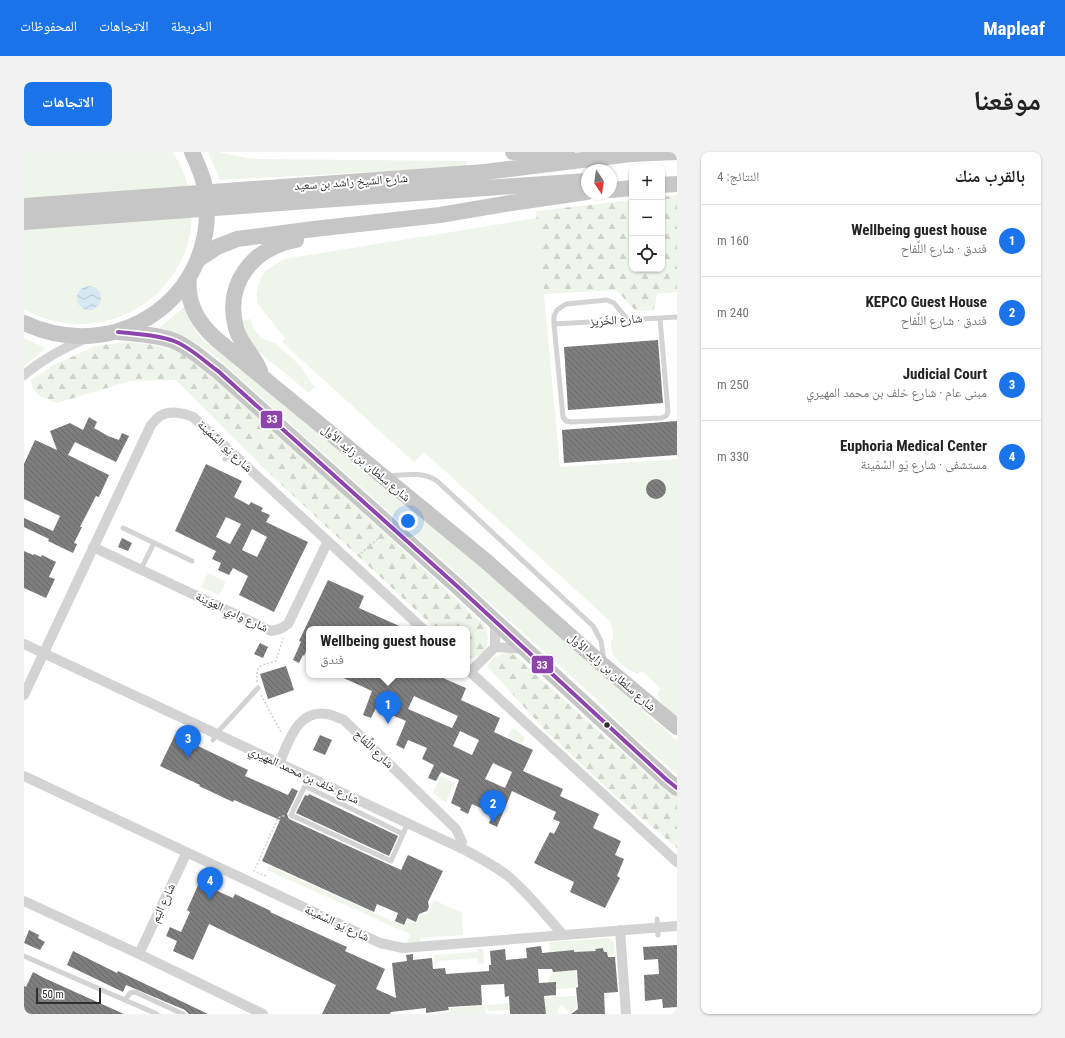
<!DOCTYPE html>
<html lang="ar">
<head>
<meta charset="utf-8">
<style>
	body { margin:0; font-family:"Roboto Condensed","Noto Naskh Arabic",sans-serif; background:#f2f2f2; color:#222; direction:rtl }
	.controls { position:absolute; right:12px; top:12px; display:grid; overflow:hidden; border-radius:8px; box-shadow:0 1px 3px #0004 }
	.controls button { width:36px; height:36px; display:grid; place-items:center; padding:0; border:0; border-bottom:1px solid #e0e0e0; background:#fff; color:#222; font:20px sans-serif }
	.compass { position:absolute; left:557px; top:12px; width:36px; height:36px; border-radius:50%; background:#fff; box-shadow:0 1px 3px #0004; rotate:167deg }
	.scale { position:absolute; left:12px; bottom:10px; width:65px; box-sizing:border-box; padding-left:4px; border:2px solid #2e2e2e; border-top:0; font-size:11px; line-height:14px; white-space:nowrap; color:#2e2e2e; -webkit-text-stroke:3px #fff; paint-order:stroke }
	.you { position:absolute; left:384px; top:369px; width:14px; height:14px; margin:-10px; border:3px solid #fff; border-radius:50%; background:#1a73e8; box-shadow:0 0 0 6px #1a73e833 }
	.badge { display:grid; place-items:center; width:26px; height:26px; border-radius:50%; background:#1a73e8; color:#fff; font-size:13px; font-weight:700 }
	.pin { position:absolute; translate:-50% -33px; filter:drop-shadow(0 1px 2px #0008) }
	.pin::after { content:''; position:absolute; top:21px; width:14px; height:12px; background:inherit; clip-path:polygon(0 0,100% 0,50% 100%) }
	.popup { position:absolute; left:282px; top:474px; width:164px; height:52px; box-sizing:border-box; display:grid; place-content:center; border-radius:8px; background:#fff; filter:drop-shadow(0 1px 3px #0005); font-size:13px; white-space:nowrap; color:#767676 }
	.popup b { font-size:15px; color:#222 }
	.popup::after { content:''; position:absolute; left:50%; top:100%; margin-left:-8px; border:8px solid transparent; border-top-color:#fff }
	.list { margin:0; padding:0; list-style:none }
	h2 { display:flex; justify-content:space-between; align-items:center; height:52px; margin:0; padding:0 16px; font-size:17px }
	h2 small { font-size:13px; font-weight:400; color:#767676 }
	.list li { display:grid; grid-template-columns:26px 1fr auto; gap:12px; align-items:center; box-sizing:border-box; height:72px; padding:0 16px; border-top:1px solid #e0e0e0 }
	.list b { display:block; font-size:15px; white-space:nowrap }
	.list p { margin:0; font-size:13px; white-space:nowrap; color:#767676 }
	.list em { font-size:13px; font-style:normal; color:#767676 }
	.icon { flex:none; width:22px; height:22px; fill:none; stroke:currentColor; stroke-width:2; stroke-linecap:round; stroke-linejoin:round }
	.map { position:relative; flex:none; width:653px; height:862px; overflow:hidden; direction:ltr; border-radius:8px }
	header { display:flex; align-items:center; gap:24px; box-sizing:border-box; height:56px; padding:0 20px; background:#1a73e8; color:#fff }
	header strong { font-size:19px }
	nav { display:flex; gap:22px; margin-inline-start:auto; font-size:14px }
	.intro { display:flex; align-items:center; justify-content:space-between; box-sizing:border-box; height:96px; padding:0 24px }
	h1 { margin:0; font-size:28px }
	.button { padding:10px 18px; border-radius:8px; background:#1a73e8; color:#fff; font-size:14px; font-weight:700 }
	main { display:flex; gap:24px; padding:0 24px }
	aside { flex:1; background:#fff; border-radius:8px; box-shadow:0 1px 3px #0004 }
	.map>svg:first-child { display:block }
</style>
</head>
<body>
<header>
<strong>Mapleaf</strong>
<nav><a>الخريطة</a><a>الاتجاهات</a><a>المحفوظات</a></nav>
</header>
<div class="intro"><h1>موقعنا</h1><a class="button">الاتجاهات</a></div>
<main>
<aside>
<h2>بالقرب منك<small>النتائج: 4</small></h2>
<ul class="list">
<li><span class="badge">1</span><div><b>Wellbeing guest house</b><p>فندق · شارع اللِّفاح</p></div><em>160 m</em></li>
<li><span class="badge">2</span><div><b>KEPCO Guest House</b><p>فندق · شارع اللِّفاح</p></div><em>240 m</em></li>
<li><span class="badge">3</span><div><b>Judicial Court</b><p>مبنى عام · شارع خلف بن محمد المهيري</p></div><em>250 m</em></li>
<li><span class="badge">4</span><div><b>Euphoria Medical Center</b><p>مستشفى · شارع يَو السِّمَينة</p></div><em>330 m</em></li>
</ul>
</aside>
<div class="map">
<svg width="653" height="862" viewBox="0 0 653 862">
	<defs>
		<pattern id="forest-firs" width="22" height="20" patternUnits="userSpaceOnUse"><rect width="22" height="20" fill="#f0f5eb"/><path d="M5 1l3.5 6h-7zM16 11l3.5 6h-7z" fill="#ced2ca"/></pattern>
		<pattern id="water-waves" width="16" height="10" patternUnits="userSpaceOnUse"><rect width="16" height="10" fill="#d6e8f3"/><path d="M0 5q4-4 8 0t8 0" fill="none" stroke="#b8c7d1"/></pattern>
		<pattern id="building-back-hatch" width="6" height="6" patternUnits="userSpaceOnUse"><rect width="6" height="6" fill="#7e7e7e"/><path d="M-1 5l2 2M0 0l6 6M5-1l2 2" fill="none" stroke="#686868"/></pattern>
	</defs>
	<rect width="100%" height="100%" fill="#fff"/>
	<path fill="#f0f5eb" d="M0 0H148C159 14 165 33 167 51 176 141 77 202 0 157Z
		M184 0H194L228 7 443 9 442 15 196 28Z
		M513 66 536 315 653 307V566L639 553 633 541 637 537 618 519 614 522C602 517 586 507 587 491 587 489 589 487 589 485 589 480 588 475 587 470L400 300 390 310 258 190 261 186 233 151V141L235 131 239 122 247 115 260 107Z
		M160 155C165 169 171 179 180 189L276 263 470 423 653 589V622L610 585 566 541 190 203C173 190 156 182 135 176Z
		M226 167 230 177 237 186 251 191 277 214 290 235 285 241 235 200 227 191 218 169Z
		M0 186 22 196 0 214Z
		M184 421 202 430 195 443 177 435Z
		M490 576 501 586 498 592 484 585 487 577Z
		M417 624 431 631 422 651 409 641Z
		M245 714 381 775 384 768 392 772 396 764 404 761 410 748 438 761 439 783 397 786 395 790H383L386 782 243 718Z
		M585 786 590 790 591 804H584V799L580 800 579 796 571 797V799L550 800V798L526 800 525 790Z
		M459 796 460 811 454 812 453 806 413 809V812L411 813 410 803 453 800V797Z
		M552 818 553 836 532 837V831L525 832 524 827 530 820Z
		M585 841 584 846 581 847 580 843 552 845 553 856 548 860 545 861 538 853 534 856V862H522L521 846Z
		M484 851V858L464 859 463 853Z
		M461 853 462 862H414V861L427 860V856Z"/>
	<path fill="url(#forest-firs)" d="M653 43V140L633 142 630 158 612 159 592 138 520 142 512 59 608 48V117H638V45Z
		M101 190C135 192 156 197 184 217L461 474C468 490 462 506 444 506L443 477H412L244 320 152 228 106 229 33 251 16 244 8 236 7 228 30 213 71 194Z
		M485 500 492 504 570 575 635 632 653 644V696L586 639 520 577 463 514 471 505Z"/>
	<path fill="url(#water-waves)" d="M53 146a12 12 0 1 1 24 0a12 12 0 1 1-24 0Z"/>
	<path fill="url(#building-back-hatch)" fill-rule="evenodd" d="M634 188 639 251 544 258 540 195Z
		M65 265 73 270 70 276 84 284 95 288 98 281 105 284 92 310 51 290 44 303 85 323 75 345 72 344 56 375H58L50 391 53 392 49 401 24 389 25 387 0 375V366L29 379 36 364 0 347V312L11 288 33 298 26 279 46 271 59 278Z
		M653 269V303L540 311 538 278Z
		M182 312 218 329 210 345 225 353 227 350 239 356 237 359 246 363 242 370 284 390 250 460 215 443 224 424 209 416 205 423 194 418 197 411 188 407 192 399 151 379ZM202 365 217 372 206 392 192 385ZM228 377 243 385 233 405 218 398Z
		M622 337a10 10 0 1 1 20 0a10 10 0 1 1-20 0Z
		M98 386 108 391 104 399 94 395Z
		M0 399 9 403 10 402 17 405 18 403 32 410 25 425 31 427 22 446 0 436Z
		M304 428 340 444 335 456 382 477H285V492L280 504 279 503 275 511 269 508 277 490 275 489Z
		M236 491 244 495 239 506 230 502Z
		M262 514 270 538 244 547 236 522Z
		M313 523H412L442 536 437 548 476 566 470 580 509 598 499 619 539 637 536 644 575 662 569 676 597 689 591 703 600 707 593 724 596 726 581 756 546 740 550 730 510 711 526 680 530 682 536 670 529 667 532 660 488 639 473 675 465 671 469 662 448 652 444 662 436 658 437 656 427 651 435 628 417 620 412 629 404 626 410 613 398 607 403 596 384 588 380 597 372 593 382 569 352 556 347 566 339 563 348 539ZM390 544 434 564 428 576 384 557ZM436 579 455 588 448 603 429 594ZM469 611 488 620 481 636 461 627Z
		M151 583 224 618 221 624 264 643 268 636 274 639 263 662 264 665 265 667 377 718 384 703 419 719 404 750 405 755 403 759 395 762 392 770 383 766 380 773 371 769 374 761 353 752 350 760 238 709 256 668 210 648 209 650 175 634 176 633 136 614Z
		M296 583 308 588 301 603 289 598Z
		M285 642 374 684 365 704 272 661 281 643 284 644Z
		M175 731 209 746 211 742 247 759 246 760 323 795 321 799 361 817 352 837 372 846 368 811 383 809 382 803 389 802V808L408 806 409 817 421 816 422 822 465 819V813H467L466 799 481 797 482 808 503 806 502 796 517 794 518 801 550 798V800L572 799 571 797 579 796 580 800H583L584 805H591L594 840 580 841 581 862H547L554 857 552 836 554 835 553 818 529 820 528 817H514L515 831 532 830V843L520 844 522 862H486L485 844 481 845 480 832 457 833 458 853 424 855 425 858 402 861V856L367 860 366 862H298L312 833 185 772 169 808 149 799 153 789 142 784 146 775 157 780 166 760 163 758Z
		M5 778 15 783 14 786 21 790 16 798 0 791Z
		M653 793V855L639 856 638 847 621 849 620 823 635 822 634 807 620 808 619 795Z
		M49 799 93 821 94 819 184 862H165L161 858 102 833 99 840 43 813Z
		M9 820 20 826 100 862H0V834L2 835Z"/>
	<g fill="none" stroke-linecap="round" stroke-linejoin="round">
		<path stroke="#d3d3d3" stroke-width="1.5" stroke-dasharray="2 2" stroke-linecap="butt" d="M334 404 358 383
			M233 530C231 512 237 514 252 509L259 486
			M237 543 258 582
			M242 724 230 719 254 666 258 664H261"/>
		<path stroke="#d3d3d3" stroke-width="5" d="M603 167 590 151 583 148 542 152 533 158 530 164V172L539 265 542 269 547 270 637 266 642 264 644 260 636 166
			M530 172 653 165
			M201 307 208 301
			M364 324C380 323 399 319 413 329L569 474 577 489 580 509
			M99 376 168 409
			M117 417 130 391
			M189 588 192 582 234 536
			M285 625 267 663 367 709 384 671
			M281 634 379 682
			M633 767 634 783
			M0 804 133 862
			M101 848 106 841 111 840 159 862"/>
		<path stroke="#d3d3d3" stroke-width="10" d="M0 223C20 206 39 196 63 186
			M69 395 247 479 256 477 264 472 304 389
			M0 492 441 698C456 706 471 714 484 724 504 741 522 763 539 783
			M471 495 501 497
			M443 517 653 710
			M446 520 471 495V469
			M0 543 127 273C130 270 133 266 136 264 146 258 160 261 169 265L399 477
			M255 611C265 590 273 557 303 562 308 563 315 566 320 568L432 677 438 690 436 696
			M0 624 356 791 379 796 653 774
			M0 749 115 802 239 862
			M596 778 602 862
			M115 802 163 700"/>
		<path stroke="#c6c6c6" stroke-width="16" d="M489 0 543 2
			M461 20 607 2 653 0
			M638 33 653 32
			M462 36 563 29
			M587 38 608 36
			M172 111 175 107 193 95 213 87 290 77 416 63 487 51 563 40
			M165 125C162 150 174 171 192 187L463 410 580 514 653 575
			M0 171C92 214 194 146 182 43 181 28 174 14 168 0
			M94 180C112 182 132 182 150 189 166 195 180 209 194 219L434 435 643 628 653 636
			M236 219C230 203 216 192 212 176 200 131 229 96 272 88"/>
		<path stroke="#c6c6c6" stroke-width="16" d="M0 54 461 20
			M0 70 462 36"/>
		<g stroke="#fff" stroke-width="7">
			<path id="bus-1" d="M94 180C112 182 132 182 150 189 166 195 180 209 194 219L434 435 643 628 653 636"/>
		</g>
		<use href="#bus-1" stroke="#8e44ad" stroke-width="4"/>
	</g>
	<circle fill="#2e2e2e" stroke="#fff" stroke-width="1.5" cx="583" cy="573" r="3.5"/>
	<g text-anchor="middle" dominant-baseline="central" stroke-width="4" stroke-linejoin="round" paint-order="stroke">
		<g font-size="12" fill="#2e2e2e" stroke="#fff">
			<text transform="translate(327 30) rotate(-4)">شارع الشيخ راشد بن سعيد</text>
			<text transform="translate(592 168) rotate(-4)">شارع الخّرَيز</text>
			<text transform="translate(201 294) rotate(43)">شارع يَو السِّمَينة</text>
			<text transform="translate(342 311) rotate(40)">شارع سلطان بن زايد الأول</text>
			<text transform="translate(208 460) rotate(25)">شارع وادِي العِوَينة</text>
			<text transform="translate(588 520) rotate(41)">شارع سلطان بن زايد الأول</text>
			<text transform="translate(350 597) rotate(44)">شارع اللِّفاح</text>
			<text transform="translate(280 623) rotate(25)">شارع خلف بن محمد المهيري</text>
			<text transform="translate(139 751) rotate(-65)">شارع اليَم</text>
			<text transform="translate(313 771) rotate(25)">شارع يَو السِّمَينة</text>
		</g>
	</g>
	<g stroke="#fff" stroke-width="1.5">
		<rect x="236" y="258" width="23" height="19" rx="4" fill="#8e44ad"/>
		<rect x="507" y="503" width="23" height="19" rx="4" fill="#8e44ad"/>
	</g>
	<g font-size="11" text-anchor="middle" font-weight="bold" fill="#fff">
		<text x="248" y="271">33</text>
		<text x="518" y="517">33</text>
	</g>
</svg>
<div class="controls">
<button>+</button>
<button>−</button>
<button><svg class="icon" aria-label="locate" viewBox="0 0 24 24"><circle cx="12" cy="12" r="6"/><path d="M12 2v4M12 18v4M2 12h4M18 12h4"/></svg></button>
</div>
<svg class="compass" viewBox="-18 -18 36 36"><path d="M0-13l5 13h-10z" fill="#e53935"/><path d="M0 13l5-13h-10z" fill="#767676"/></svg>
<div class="scale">50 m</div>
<div class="you"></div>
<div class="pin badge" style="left:364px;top:572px">1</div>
<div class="popup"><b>Wellbeing guest house</b>فندق</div>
<div class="pin badge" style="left:469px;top:671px">2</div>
<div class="pin badge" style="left:164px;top:606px">3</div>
<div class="pin badge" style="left:186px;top:748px">4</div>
</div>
</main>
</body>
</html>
